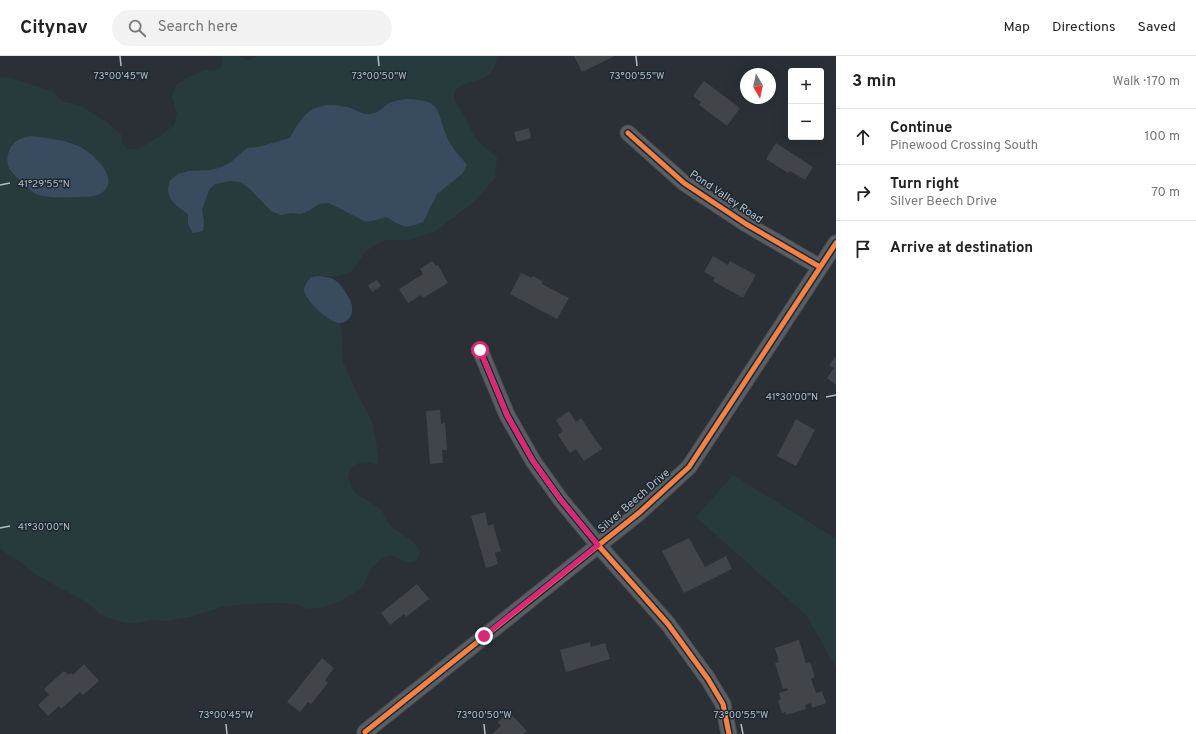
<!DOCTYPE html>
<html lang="en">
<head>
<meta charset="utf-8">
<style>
	body { margin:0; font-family:Overpass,sans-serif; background:#f2f2f2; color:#222 }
	.controls { position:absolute; right:12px; top:12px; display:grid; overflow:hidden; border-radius:4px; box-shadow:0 4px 16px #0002 }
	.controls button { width:36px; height:36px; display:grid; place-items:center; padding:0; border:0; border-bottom:1px solid #e0e0e0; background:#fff; color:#222; font:20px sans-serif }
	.compass { position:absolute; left:740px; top:12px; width:36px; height:36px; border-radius:50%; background:#fff; box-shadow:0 4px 16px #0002; rotate:171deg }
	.stop { position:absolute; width:12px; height:12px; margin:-9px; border:3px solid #db2777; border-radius:50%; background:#fff }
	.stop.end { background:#db2777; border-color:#fff; box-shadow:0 1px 4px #0008 }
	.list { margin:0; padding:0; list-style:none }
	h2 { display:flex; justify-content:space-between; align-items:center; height:52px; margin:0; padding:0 16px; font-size:17px }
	h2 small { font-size:13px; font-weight:400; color:#767676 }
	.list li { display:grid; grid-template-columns:26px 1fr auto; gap:12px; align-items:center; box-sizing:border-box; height:56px; padding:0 16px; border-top:1px solid #e0e0e0 }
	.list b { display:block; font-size:15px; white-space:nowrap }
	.list p { margin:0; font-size:13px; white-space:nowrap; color:#767676 }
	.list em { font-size:13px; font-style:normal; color:#767676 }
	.icon { flex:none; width:22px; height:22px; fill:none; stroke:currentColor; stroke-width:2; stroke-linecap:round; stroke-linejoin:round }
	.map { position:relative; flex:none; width:836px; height:678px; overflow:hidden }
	header { display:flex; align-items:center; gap:24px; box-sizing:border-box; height:56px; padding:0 20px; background:#fff; border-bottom:1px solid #e0e0e0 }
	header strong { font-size:19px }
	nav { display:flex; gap:22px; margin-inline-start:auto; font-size:14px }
	.search { width:280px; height:36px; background:#f2f2f2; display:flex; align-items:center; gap:10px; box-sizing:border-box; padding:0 14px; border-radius:22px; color:#767676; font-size:15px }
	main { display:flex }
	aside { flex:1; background:#fff }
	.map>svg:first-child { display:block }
</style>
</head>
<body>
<header>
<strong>Citynav</strong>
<div class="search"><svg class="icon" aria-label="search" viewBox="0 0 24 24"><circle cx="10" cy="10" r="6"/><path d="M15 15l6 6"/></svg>Search here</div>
<nav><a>Map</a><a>Directions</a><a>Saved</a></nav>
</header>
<main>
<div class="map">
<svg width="836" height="678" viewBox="0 0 836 678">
	<rect width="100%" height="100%" fill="#2a3036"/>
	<path fill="#283b3c" d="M222 0H238L248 4 258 0H497C494 33 461 20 455 36 454 38 454 40 454 42L478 86 497 101 495 122 474 146 434 176 408 184H386L373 190 365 196 351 216 338 220 311 221 315 251 332 265 339 267 342 276 343 306 358 339 370 361 373 369 378 398 377 408 368 406 359 407 352 412 348 421 351 430 356 438 381 453 390 470 412 485 420 494 419 501 416 505 409 507 391 499 382 502 371 513 363 530 359 534 340 545 323 551 308 553 296 548 277 547 247 548 222 551 190 561 166 565 150 564 136 567H126L101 559 93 551 81 543 47 525 34 517 23 508 0 493V21L11 22 52 35 64 46 79 49 92 57 108 67 121 78V86L128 93H138L160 80 174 69 177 57 172 41 176 29 188 21 206 14H218L222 10Z
		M733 419 835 482 836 481V612L807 560 696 461Z"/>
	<path fill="#394c5f" d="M407 43C443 45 435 53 447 81 451 91 460 100 467 109L462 118 437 138 423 166C404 174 402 170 386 161L376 164 366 166 329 147 319 148 310 154 301 158 291 157 281 159 271 155 249 132 240 126 230 125 215 128 209 134 202 154 204 165 203 175 193 177 188 168V158C181 153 168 145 168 134 168 131 169 127 170 125L178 118 189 115 211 114 222 111 231 106 247 92 258 91 290 82C301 62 309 48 334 49 339 50 345 50 350 52 356 54 364 59 370 58 379 57 380 54 386 49 392 45 400 44 407 43Z
		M30 80C46 82 63 83 78 90 90 95 120 121 104 135 96 142 84 141 75 141 62 142 47 142 36 138 30 135 26 130 22 126 18 123 14 119 11 115 5 108 7 94 14 87 18 83 25 82 30 80Z
		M318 220C322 221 329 221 333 223 340 226 345 235 349 242 355 251 353 267 339 267 329 267 305 244 304 234 304 229 308 225 311 221Z"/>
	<path fill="#41454a" d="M574 0H615L582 16Z
		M704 25 740 52 727 70 699 49 701 46 693 40Z
		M529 72 531 82 517 86 514 76Z
		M776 87 813 111 805 124 790 115 788 117 766 103Z
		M713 200 728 209 730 205 756 219 743 242 713 225 715 222 704 216Z
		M432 205 436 210 438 209 448 227 423 242 421 239 408 247 399 233 423 218 420 213Z
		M521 217 532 222 533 220 542 225V228L569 242 557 263 510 238Z
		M377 224 381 230 372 236 368 229Z
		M836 300V329L827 322 834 312 829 309Z
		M440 354 441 368 445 367 447 394H442L443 407 430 408 426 355Z
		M569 355 576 366 581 362 602 393 584 405 576 393 570 397 558 379 563 375 556 364Z
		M796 363 815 374 796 410 777 400Z
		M485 456 488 470 493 468 501 495 495 497 498 508 486 512 471 460Z
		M689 482 705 511 726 500 732 513 684 537 662 495Z
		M417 528 429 543 406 561 404 558 390 569 381 557Z
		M799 584 806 607 810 606 815 621 811 623 816 637 822 635 826 647 812 652 811 647 805 649 806 653 786 659 785 656 782 657 778 645 781 643 779 637 788 634 787 632 783 633 775 607 779 606 775 592Z
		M590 586 591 591 605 587 610 603 566 616 560 594Z
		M322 602 334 612 325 624 328 627 311 648 308 646 300 656 287 646Z
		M84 608 99 625 83 639 80 636 61 653 59 650 48 660 38 649 49 639 44 633 64 615 68 619 71 617 73 619Z
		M509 656 527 675 523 678H492L501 670 498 666Z"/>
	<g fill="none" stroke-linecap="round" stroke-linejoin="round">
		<g stroke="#484c51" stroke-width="17">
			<path id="street" d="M628 77 684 127 746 168 820 211
				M480 294 507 359 533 405 561 444 598 489 668 568 708 623 723 648 729 678
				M365 676 640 456 689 411 836 187"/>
		</g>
		<use href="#street" stroke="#595e64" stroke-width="15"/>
		<g stroke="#1d2730" stroke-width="8">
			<path id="cycleway" d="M628 77 684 127 746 168 820 211
				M480 294 507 359 533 405 561 444 598 489 668 568 708 623 723 648 729 678
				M365 676 640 456 689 411 836 187"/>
		</g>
		<use href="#cycleway" stroke="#f48246" stroke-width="5"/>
	</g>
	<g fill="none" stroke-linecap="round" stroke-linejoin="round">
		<path stroke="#db2777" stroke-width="5" d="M480 294 507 359 533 405 561 444 598 489 484 580"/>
	</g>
	<path fill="none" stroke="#b4bdc6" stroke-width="1.5" d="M120 0 121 10M378 0 379 10M636 0 637 10M0 129 10 127M826 341 836 339M0 472 10 470M226 668 227 678M484 668 485 678M741 668 743 678"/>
	<g text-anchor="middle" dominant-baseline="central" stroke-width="3" stroke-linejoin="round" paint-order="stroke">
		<g font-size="11" fill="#b4bdc6" stroke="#1d2730">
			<text transform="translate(726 141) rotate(34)">Pond Valley Road</text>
			<text transform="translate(634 445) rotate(-41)">Silver Beech Drive</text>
		</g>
	</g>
	<g font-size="10" text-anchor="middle" fill="#b4bdc6" stroke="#1d2730" stroke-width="3" stroke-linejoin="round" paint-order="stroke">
		<text x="121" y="23">73°00'45"W</text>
		<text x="379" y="23">73°00'50"W</text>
		<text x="637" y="23">73°00'55"W</text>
		<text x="44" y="131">41°29'55"N</text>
		<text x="792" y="344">41°30'00"N</text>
		<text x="44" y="474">41°30'00"N</text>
		<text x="226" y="662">73°00'45"W</text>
		<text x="484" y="662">73°00'50"W</text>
		<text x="741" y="662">73°00'55"W</text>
	</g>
</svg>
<div class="controls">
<button>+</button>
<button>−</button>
</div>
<svg class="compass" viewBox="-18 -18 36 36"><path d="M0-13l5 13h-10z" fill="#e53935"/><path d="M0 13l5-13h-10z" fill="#767676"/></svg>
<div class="stop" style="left:480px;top:294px"></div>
<div class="stop end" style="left:484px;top:580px"></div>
</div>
<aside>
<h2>3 min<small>Walk · 170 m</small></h2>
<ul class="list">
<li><svg class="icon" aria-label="ahead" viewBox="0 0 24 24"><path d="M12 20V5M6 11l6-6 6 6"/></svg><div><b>Continue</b><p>Pinewood Crossing South</p></div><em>100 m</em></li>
<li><svg class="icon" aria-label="right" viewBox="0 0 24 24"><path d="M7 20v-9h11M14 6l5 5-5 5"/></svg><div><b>Turn right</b><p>Silver Beech Drive</p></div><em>70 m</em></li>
<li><svg class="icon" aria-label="arrive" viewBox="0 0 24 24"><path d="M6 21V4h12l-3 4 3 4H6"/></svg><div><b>Arrive at destination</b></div></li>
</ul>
</aside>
</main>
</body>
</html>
